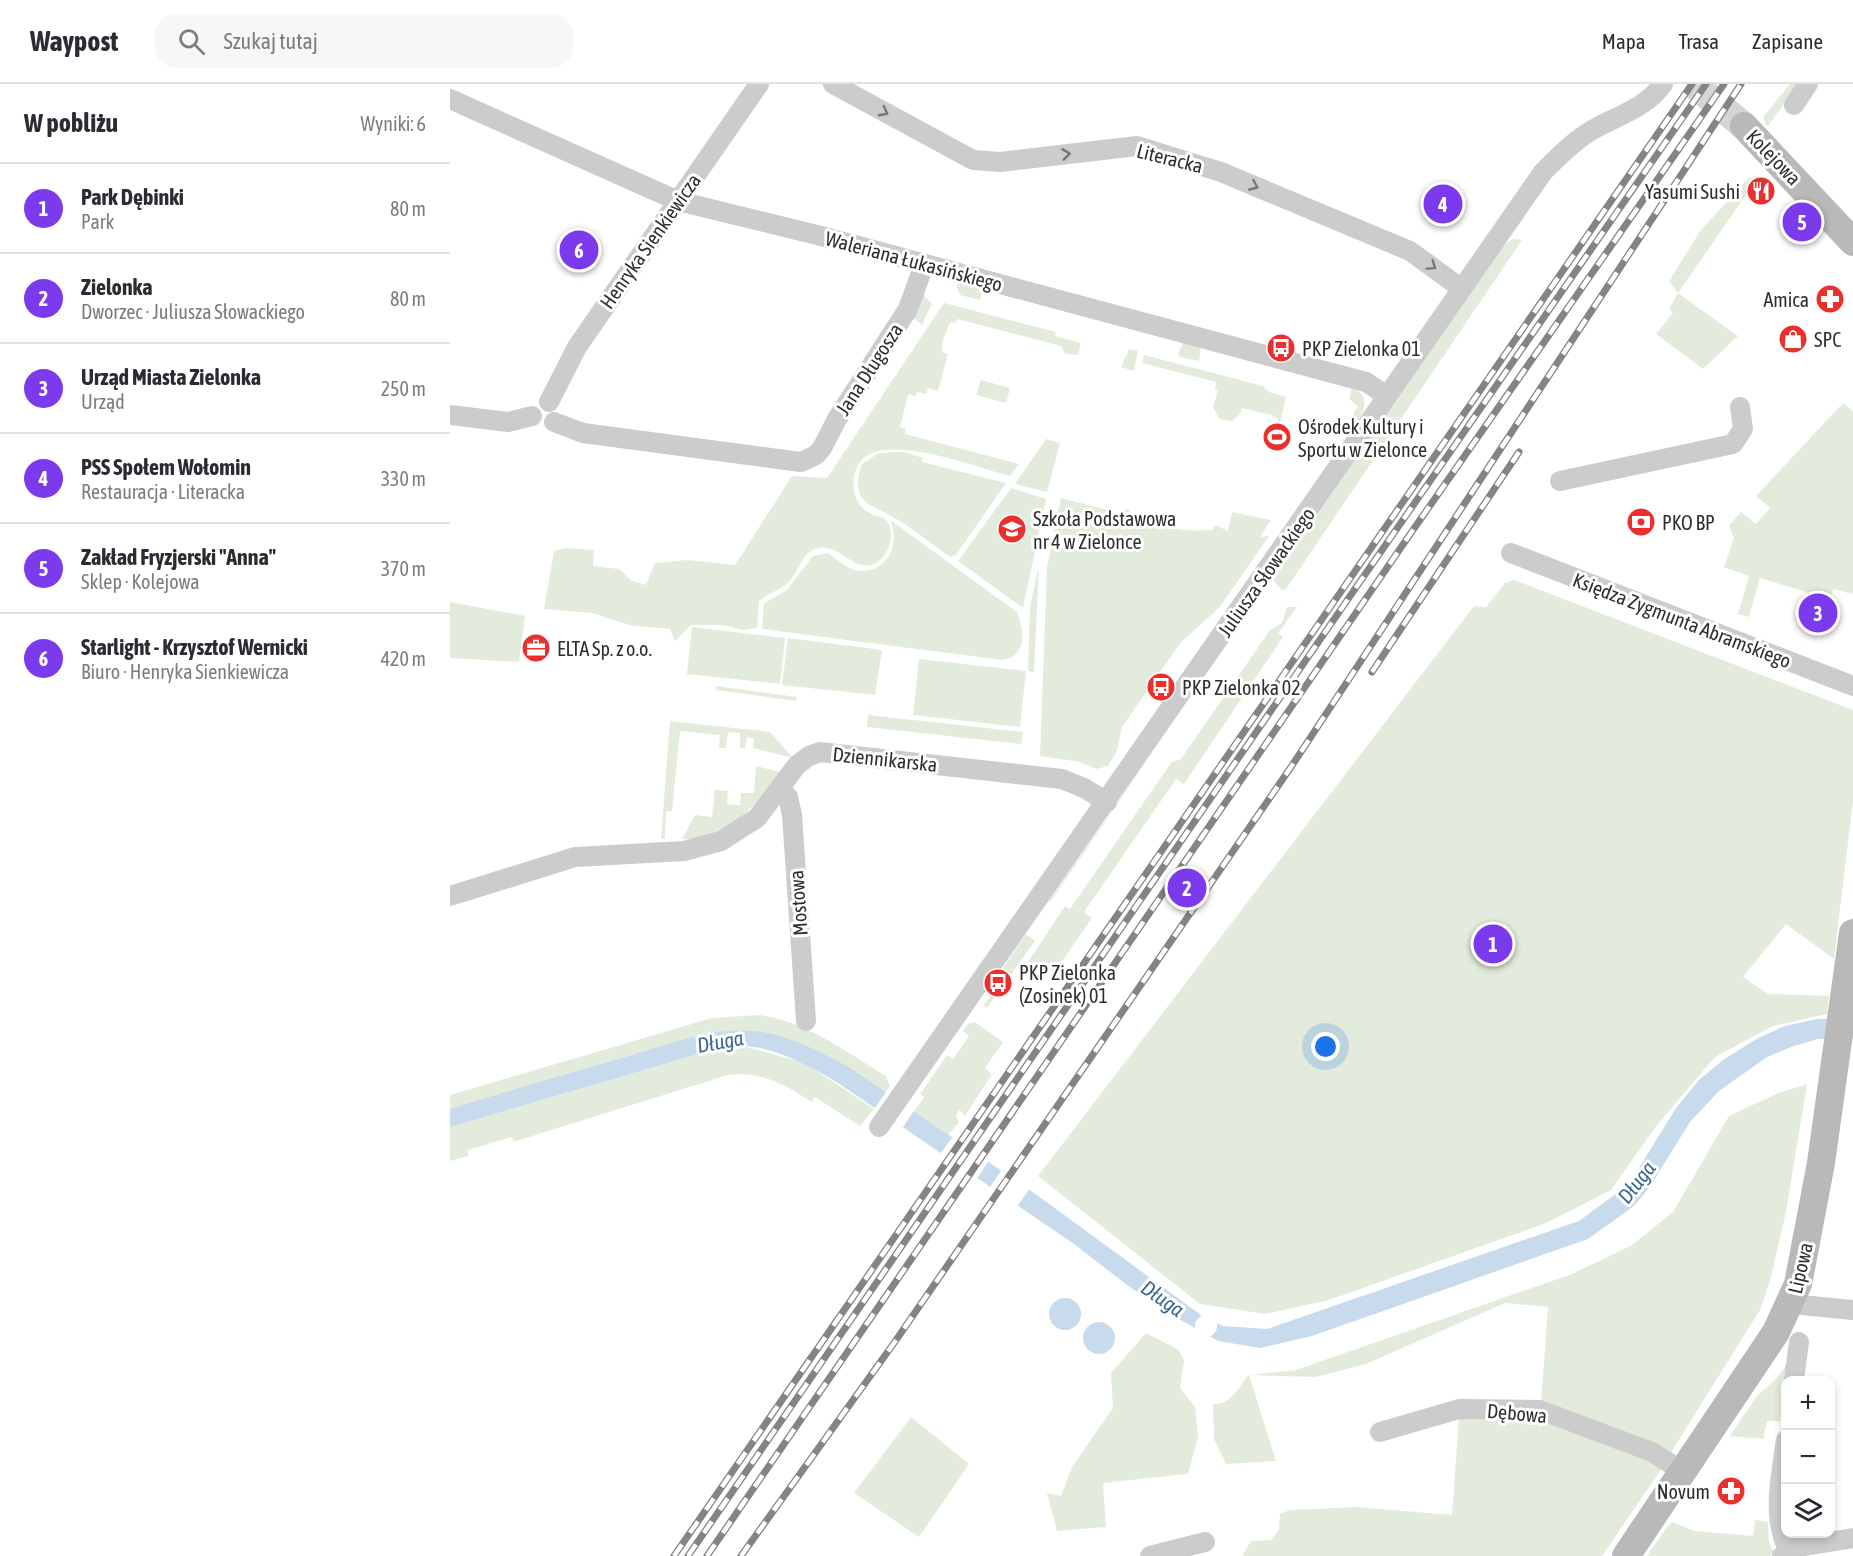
<!DOCTYPE html>
<html lang="pl">
<head>
<meta charset="utf-8">
<style>
	body { margin:0; font-family:"Asap Condensed",sans-serif; background:#f7f7f7; color:#2b2b33 }
	.controls { position:absolute; right:18px; bottom:18px; display:grid; overflow:hidden; border-radius:12px; box-shadow:0 3px 9px #0003 }
	.controls button { width:54px; height:54px; display:grid; place-items:center; padding:0; border:0; border-bottom:2px solid #e1e1e2; background:#fff; color:#2b2b33; font:30px sans-serif }
	.you { position:absolute; left:876px; top:963px; width:21px; height:21px; margin:-15px; border:4px solid #fff; border-radius:50%; background:#1a73e8; box-shadow:0 0 0 9px #1a73e833 }
	.badge { display:grid; place-items:center; width:39px; height:39px; border-radius:50%; background:#7c3aed; color:#fff; font-size:20px; font-weight:700 }
	.pin { position:absolute; translate:-50% -50%; border:3px solid #fff; box-shadow:0 2px 6px #0006 }
	.list { margin:0; padding:0; list-style:none }
	h2 { display:flex; justify-content:space-between; align-items:center; height:78px; margin:0; padding:0 24px; font-size:26px }
	h2 small { font-size:20px; font-weight:400; color:#7c7c81 }
	.list li { display:grid; grid-template-columns:39px 1fr auto; gap:18px; align-items:center; box-sizing:border-box; height:90px; padding:0 24px; border-top:2px solid #e1e1e2 }
	.list b { display:block; font-size:22px; white-space:nowrap }
	.list p { margin:0; font-size:20px; white-space:nowrap; color:#7c7c81 }
	.list em { font-size:20px; font-style:normal; color:#7c7c81 }
	.icon { flex:none; width:33px; height:33px; fill:none; stroke:currentColor; stroke-width:2; stroke-linecap:round; stroke-linejoin:round }
	.map { position:relative; flex:none; width:1403px; height:1472px; overflow:hidden }
	header { display:flex; align-items:center; gap:36px; box-sizing:border-box; height:84px; padding:0 30px; background:#fff; border-bottom:2px solid #e1e1e2 }
	header strong { font-size:28px }
	nav { display:flex; gap:33px; margin-inline-start:auto; font-size:21px }
	.search { width:420px; height:54px; background:#f7f7f7; display:flex; align-items:center; gap:15px; box-sizing:border-box; padding:0 21px; border-radius:24px; color:#7c7c81; font-size:22px }
	main { display:flex }
	aside { flex:1; background:#fff }
	.map>svg:first-child { display:block }
</style>
</head>
<body>
<header>
<strong>Waypost</strong>
<div class="search"><svg class="icon" aria-label="search" viewBox="0 0 24 24"><circle cx="10" cy="10" r="6"/><path d="M15 15l6 6"/></svg>Szukaj tutaj</div>
<nav><a>Mapa</a><a>Trasa</a><a>Zapisane</a></nav>
</header>
<main>
<aside>
<h2>W pobliżu<small>Wyniki: 6</small></h2>
<ul class="list">
<li><span class="badge">1</span><div><b>Park Dębinki</b><p>Park</p></div><em>80 m</em></li>
<li><span class="badge">2</span><div><b>Zielonka</b><p>Dworzec · Juliusza Słowackiego</p></div><em>80 m</em></li>
<li><span class="badge">3</span><div><b>Urząd Miasta Zielonka</b><p>Urząd</p></div><em>250 m</em></li>
<li><span class="badge">4</span><div><b>PSS Społem Wołomin</b><p>Restauracja · Literacka</p></div><em>330 m</em></li>
<li><span class="badge">5</span><div><b>Zakład Fryzjerski &quot;Anna&quot;</b><p>Sklep · Kolejowa</p></div><em>370 m</em></li>
<li><span class="badge">6</span><div><b>Starlight - Krzysztof Wernicki</b><p>Biuro · Henryka Sienkiewicza</p></div><em>420 m</em></li>
</ul>
</aside>
<div class="map">
<svg width="1403" height="1472" viewBox="0 0 1403 1472">
	<rect width="100%" height="100%" fill="#fff"/>
	<path fill="#e3ecdc" d="M1340 0H1348L1318 42 1316 41 1313 33Z
		M1299 94 1307 95 1228 209 1288 252 1253 285 1206 250 1223 229 1219 225 1228 209 1219 197 1251 146Z
		M1063 155 1072 156 836 505 832 506 824 497 825 492 1052 162Z
		M508 197 529 203 532 208 530 216 510 211 507 204Z
		M473 211 482 219 472 241 462 233Z
		M494 219 606 248 605 252 631 259 628 271 615 270 611 262 507 235 506 239 500 238 493 256 492 268 498 270 488 307 478 304 476 310 467 308 466 312 458 311 450 343 456 345 455 350 569 380 560 392C528 384 436 348 412 376 399 390 401 418 418 428 423 432 430 432 435 435 445 442 441 465 433 473 410 499 391 458 368 464 353 467 350 484 342 494 334 506 319 508 309 517L307 544 293 546 272 541H241L225 557 220 545 179 541 142 529 94 525 104 467 116 464 144 466 143 482 169 485 182 497 196 501 205 479 237 476 285 481 342 392 377 394Z
		M733 258 751 263 749 277 730 273 728 271Z
		M679 265 688 267 684 287 671 283Z
		M694 271 813 302 819 308 836 313 830 339 825 332 792 324 790 330 782 337 770 335 763 323 768 307 765 306 766 298 692 279Z
		M531 296 560 304 556 319 526 311Z
		M902 303C918 310 917 324 908 336L902 332 908 322 899 315Z
		M1393 319 1403 327V510L1383 505 1380 515 1310 494 1299 533 1288 530 1299 492 1274 483 1284 454 1279 442 1291 428 1306 440 1320 424 1306 412Z
		M596 355 610 359 597 408 565 400Z
		M443 368H455L473 374 472 378 556 399 506 471 500 473C483 461 467 448 450 437 423 420 398 421 412 380L429 369Z
		M561 404 596 415 573 524 508 477Z
		M611 414 673 430 676 425C703 443 730 448 763 446L765 441 778 447 782 428 821 436 810 453 819 452 769 524 731 558 672 643 667 667 658 682 646 685 630 678 590 672 597 483Z
		M440 436 567 528C575 547 577 573 552 576L312 545 314 519 336 507 363 472 378 469C387 475 395 484 406 486 435 492 452 461 440 436Z
		M589 482 584 588 578 587 580 522Z
		M1064 496 1403 626V717L1384 875 1336 840 1293 893 1318 910 1379 912 1377 930 1323 942 1265 973 1207 1041 1161 1106 1094 1140 879 1216 815 1230 750 1220 588 1092 1024 522 1036 523 1055 499Z
		M0 518 75 532 69 578 0 574Z
		M837 523H847L828 549 833 553 734 700 726 695 634 828 642 834 604 889 585 877 572 896 568 893 615 822 620 825 721 679 731 675 820 546 832 539Z
		M242 543 335 554 330 600 237 590Z
		M338 554 432 566 425 611 332 601Z
		M469 575 576 587 570 643 463 631Z
		M266 602 347 613 346 617 266 606Z
		M418 631 573 648 571 660 417 643Z
		M220 637 320 648 343 674 303 664 304 654 297 653 295 664H290V649L278 648 276 664H269L270 651 230 647 222 727H216L215 755H211Z
		M710 658 601 817H599Z
		M306 682 329 688C307 722 276 755 232 755L245 731 262 733 265 706 278 707 277 720 290 721 291 709H304Z
		M576 850 585 857 537 924 533 922 558 888 553 884Z
		M309 931C356 937 396 968 436 992L440 1002 435 1009C371 966 326 936 246 952L0 1025V1011L262 934Z
		M525 938 553 958 535 984 542 990 515 1032 509 1025 506 1033 509 1038 498 1051 464 1028 474 1013 470 1010 497 971 503 975 519 952 513 947 518 940Z
		M293 962 355 979 424 1025 410 1042 365 1013 361 1018C335 1000 311 987 278 991L63 1058 62 1053 18 1066V1072L0 1077V1043L252 969Z
		M1357 1000 1336 1128 1320 1197 1310 1226 1220 1370C1178 1348 1136 1332 1091 1319L1098 1223 1055 1219 916 1280 866 1293 799 1291 826 1377 776 1380 764 1355 763 1320C781 1321 789 1304 798 1291L846 1286 1122 1190 1182 1161 1223 1128 1279 1032 1326 1010Z
		M696 1249 729 1266 734 1277 730 1304 745 1323 748 1353 738 1390 653 1399 656 1443 607 1447 597 1409 611 1412 622 1383 663 1324 661 1289Z
		M1338 1279 1330 1337H1317L1313 1355 1280 1352 1307 1312 1324 1297Z
		M461 1333 519 1380 469 1453 404 1409Z
		M1009 1334 1089 1335 1202 1377 1212 1384 1152 1472H792L801 1457 821 1456 829 1446 830 1430 840 1426 906 1423 1002 1431Z
		M1305 1436 1318 1438 1319 1459 1324 1468 1320 1472H1197L1217 1443 1223 1438 1244 1447 1303 1452Z"/>
	<path fill="#c8dbed" d="M1403 934V955H1368L1344 962 1317 973 1269 1007 1240 1038 1199 1104 1184 1122 1138 1155 862 1252 810 1264 768 1257 727 1234 681 1204 624 1160 388 999C362 983 325 963 293 962 280 961 265 966 252 969L0 1043V1025C58 1007 117 990 175 973 217 961 260 943 304 947 337 950 368 967 397 982L587 1111 755 1234 773 1242 817 1245 1129 1137 1179 1100 1226 1024 1249 996 1273 976 1308 954 1335 942 1367 935Z
		M599 1230a16 16 0 1 1 32 0a16 16 0 1 1-32 0Z
		M633 1254a16 16 0 1 1 32 0a16 16 0 1 1-32 0Z"/>
	<path fill="#fff" d="M437 1007 465 1025 451 1046 422 1028Z
		M504 1051 540 1075 525 1097 489 1072Z
		M553 1084 581 1103 565 1125 538 1106Z
		M745 1242a11 11 0 1 1 22 0a11 11 0 1 1-22 0Z"/>
	<g fill="none" stroke-linecap="round" stroke-linejoin="round">
		<path stroke="#d5d5d5" stroke-width="28" stroke-dasharray="28 14" stroke-linecap="butt" d="M1243 0 1294 42"/>
		<path stroke="#ccc" stroke-width="20" d="M383 0 523 76 550 78 687 62 771 88 960 167 1012 205
			M0 15 228 117 371 152 897 293 916 298 937 312
			M1344 21 1358 0
			M99 318 127 263 309 0
			M0 331 58 338 82 332
			M104 338 133 349 351 378 366 371 372 364 387 335 458 225 474 181
			M1110 397 1283 360 1293 345 1290 323
			M1061 469 1403 602
			M329 706 338 713 342 731 356 937
			M0 812 125 773 234 767 271 757 307 734 347 681 359 672 370 668 612 695 634 704 657 718
			M429 1043 1093 88C1108 73 1122 59 1139 48 1165 32 1194 26 1213 0
			M1341 1220 1403 1226
			M1344 1296 1349 1258
			M930 1348 1009 1325 1090 1326 1202 1368 1232 1387
			M1336 1356C1331 1391 1321 1435 1339 1467
			M700 1472 755 1458
			M1332 1472 1348 1463 1403 1454"/>
		<path stroke="#b9b9b9" stroke-width="28" d="M1294 42 1403 158
			M1176 1472 1326 1248 1348 1200 1371 1079 1403 849"/>
		<g stroke="#848484" stroke-width="7">
			<path id="rail" d="M922 588 1069 368
				M224 1472 1242 0
				M238 1472 907 502 1256 0
				M257 1472 963 446 1274 0
				M291 1472 444 1259 841 683 1291 0"/>
		</g>
		<use href="#rail" stroke="#fff" stroke-width="4.5" stroke-dasharray="14" stroke-linecap="butt"/>
	</g>
	<defs><path id="oneway-chevron" d="M-2-3.5L2.5 0L-2 3.5" fill="none" stroke-width="1.6" stroke-linecap="round" stroke-linejoin="round" transform="scale(1.5)"/></defs>
	<g stroke="#767676">
		<use href="#oneway-chevron" transform="translate(434 28) rotate(28)"/>
		<use href="#oneway-chevron" transform="translate(616 70) rotate(-7)"/>
		<use href="#oneway-chevron" transform="translate(804 102) rotate(23)"/>
		<use href="#oneway-chevron" transform="translate(982 182) rotate(35)"/>
	</g>
	<defs>
		<g id="restaurant-disc" transform="scale(1.5)"><circle r="9.5" fill="#ea302c" stroke="#fff"/><path d="M-5-6h1v4h1v-4h1v4h1v-4h1v5L-1.5 .5V6h-2V.5L-5-1ZM5-6V6H3V1.5H1.5Q1.5-4 5-6Z" fill="#fff"/></g>
		<g id="pharmacy-disc" transform="scale(1.5)"><circle r="9.5" fill="#ea302c" stroke="#fff"/><path d="M-2-6h4v4h4v4h-4v4h-4v-4h-4v-4h4Z" fill="#fff"/></g>
		<g id="shop-disc" transform="scale(1.5)"><circle r="9.5" fill="#ea302c" stroke="#fff"/><path d="M-5-2.5h2.3a2.7 3.5 0 0 1 5.4 0H5L5.5 6h-11ZM-1.5-2.5h3a1.5 2.3 0 0 0-3 0Z" fill="#fff"/></g>
		<g id="bus-disc" transform="scale(1.5)"><circle r="9.5" fill="#ea302c" stroke="#fff"/><path d="M-5-6H5V4H4V6H2V4H-2V6H-4V4H-5ZM-3.5-4V0h7V-4ZM-3.5 1.2v1.5H-2V1.2ZM2 1.2v1.5H3.5V1.2Z" fill="#fff"/></g>
		<g id="stadium-disc" transform="scale(1.5)"><circle r="9.5" fill="#ea302c" stroke="#fff"/><path d="M0-5a6.5 5 0 1 0 0 10a6.5 5 0 1 0 0-10ZM-3.5-1.8h7v3.6h-7Z" fill="#fff"/></g>
		<g id="bank-disc" transform="scale(1.5)"><circle r="9.5" fill="#ea302c" stroke="#fff"/><path d="M-6-4H6V4H-6ZM0-2.3a2.3 2.3 0 1 0 0 4.6a2.3 2.3 0 1 0 0-4.6Z" fill="#fff"/></g>
		<g id="school-disc" transform="scale(1.5)"><circle r="9.5" fill="#ea302c" stroke="#fff"/><path d="M0-5L7-2L0 1L-7-2ZM-4 1L0 2.5L4 1V4Q0 6-4 4Z" fill="#fff"/></g>
		<g id="office-disc" transform="scale(1.5)"><circle r="9.5" fill="#ea302c" stroke="#fff"/><path d="M-6-3h4V-5.5h4V-3h4V5H-6ZM-1-4.5V-3h2v-1.5ZM-6 0V1H6V0Z" fill="#fff"/></g>
	</defs>
	<g fill-rule="evenodd">
		<use href="#restaurant-disc" x="1311" y="107"/>
		<use href="#pharmacy-disc" x="1380" y="215"/>
		<use href="#shop-disc" x="1343" y="255"/>
		<use href="#bus-disc" x="831" y="264"/>
		<use href="#stadium-disc" x="827" y="353"/>
		<use href="#bank-disc" x="1191" y="438"/>
		<use href="#school-disc" x="562" y="445"/>
		<use href="#office-disc" x="86" y="564"/>
		<use href="#bus-disc" x="711" y="603"/>
		<use href="#bus-disc" x="548" y="899"/>
		<use href="#pharmacy-disc" x="1281" y="1407"/>
	</g>
	<g text-anchor="middle" dominant-baseline="central" stroke-width="6" stroke-linejoin="round" paint-order="stroke">
		<g font-size="20" fill="#2f2f2f" stroke="#fff">
			<text transform="translate(1324 73) rotate(46)">Kolejowa</text>
			<text transform="translate(720 74) rotate(14)">Literacka</text>
			<text transform="translate(200 157) rotate(-55)">Henryka Sienkiewicza</text>
			<text transform="translate(464 177) rotate(15)">Waleriana Łukasińskiego</text>
			<text transform="translate(419 285) rotate(-57)">Jana Długosza</text>
			<text transform="translate(816 488) rotate(-55)">Juliusza Słowackiego</text>
			<text transform="translate(1232 536) rotate(21)">Księdza Zygmunta Abramskiego</text>
			<text transform="translate(435 675) rotate(6)">Dziennikarska</text>
			<text transform="translate(348 819) rotate(-94)">Mostowa</text>
			<text transform="translate(1350 1184) rotate(-77)">Lipowa</text>
			<text transform="translate(1067 1329) rotate(5)">Dębowa</text>
		</g>
		<g font-size="20" fill="#2f2f2f" stroke="#fff" text-anchor="start">
			<text x="1290" y="107" text-anchor="end">Yasumi Sushi</text>
			<text x="1359" y="215" text-anchor="end">Amica</text>
			<text x="1364" y="255">SPC</text>
			<text x="852" y="264">PKP Zielonka 01</text>
			<text x="848" y="342">Ośrodek Kultury i<tspan x="848" dy="23">Sportu w Zielonce</tspan></text>
			<text x="583" y="434">Szkoła Podstawowa<tspan x="583" dy="23">nr 4 w Zielonce</tspan></text>
			<text x="1212" y="438">PKO BP</text>
			<text x="107" y="564">ELTA Sp. z o.o.</text>
			<text x="732" y="603">PKP Zielonka 02</text>
			<text x="569" y="888">PKP Zielonka<tspan x="569" dy="23">(Zosinek) 01</tspan></text>
			<text x="1260" y="1407" text-anchor="end">Novum</text>
		</g>
		<g font-size="21" font-style="italic" fill="#3a6893" stroke="#fff">
			<text transform="translate(270 957) rotate(-10)">Długa</text>
			<text transform="translate(1186 1098) rotate(-52)">Długa</text>
			<text transform="translate(713 1214) rotate(35)">Długa</text>
		</g>
	</g>
</svg>
<div class="controls">
<button>+</button>
<button>−</button>
<button><svg class="icon" aria-label="layers" viewBox="0 0 24 24"><path d="M12 4l9 5-9 5-9-5zM3 14l9 5 9-5"/></svg></button>
</div>
<div class="you"></div>
<div class="pin badge" style="left:1043px;top:860px">1</div>
<div class="pin badge" style="left:737px;top:804px">2</div>
<div class="pin badge" style="left:1368px;top:529px">3</div>
<div class="pin badge" style="left:993px;top:120px">4</div>
<div class="pin badge" style="left:1352px;top:138px">5</div>
<div class="pin badge" style="left:129px;top:166px">6</div>
</div>
</main>
</body>
</html>
